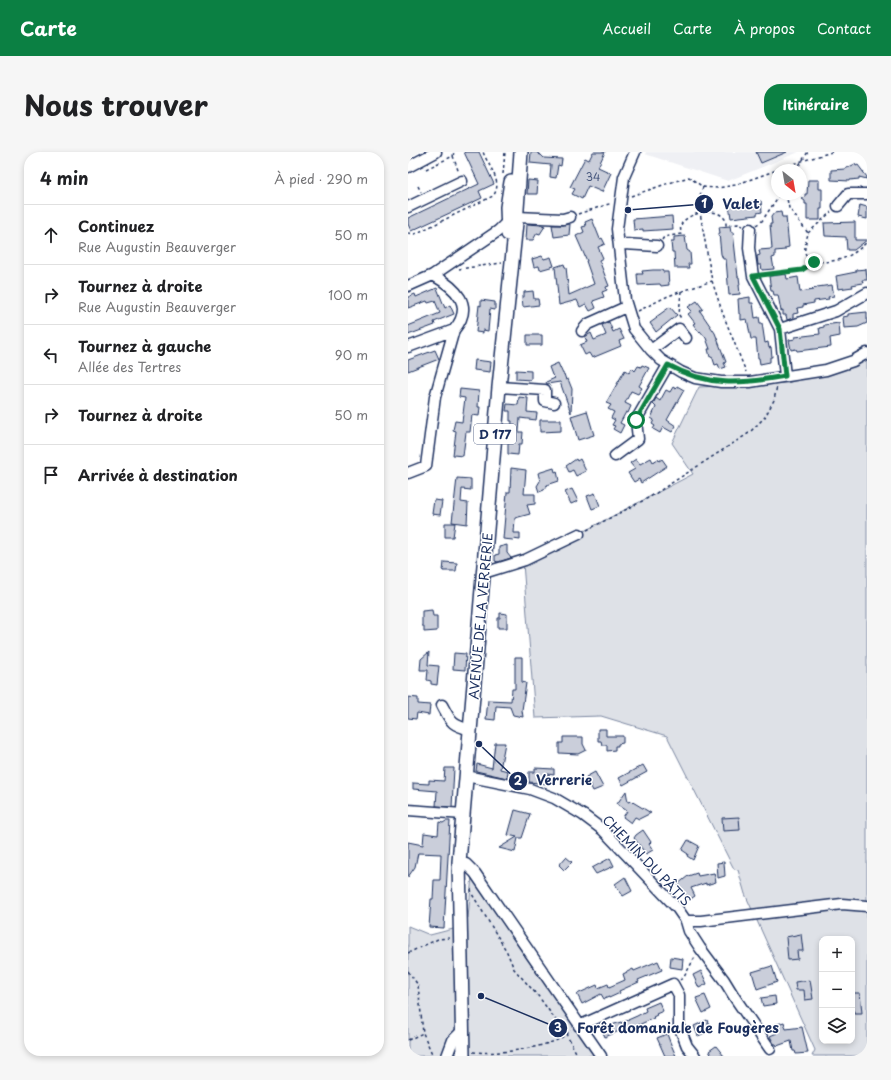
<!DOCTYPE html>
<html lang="fr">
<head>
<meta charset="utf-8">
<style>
	body { margin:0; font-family:"Playpen Sans",sans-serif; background:#f6f6f6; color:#202124 }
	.controls { position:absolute; right:12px; bottom:12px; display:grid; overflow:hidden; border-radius:8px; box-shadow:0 2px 6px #0003 }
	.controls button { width:36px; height:36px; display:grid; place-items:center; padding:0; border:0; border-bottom:1px solid #e0e0e0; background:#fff; color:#202124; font:20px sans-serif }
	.compass { position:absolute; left:363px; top:12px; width:36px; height:36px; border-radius:50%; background:#fff; box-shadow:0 2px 6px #0003; rotate:149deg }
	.stop { position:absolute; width:12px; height:12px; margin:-9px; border:3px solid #0b8043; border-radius:50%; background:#fff }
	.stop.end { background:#0b8043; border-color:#fff; box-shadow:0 1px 4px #0008 }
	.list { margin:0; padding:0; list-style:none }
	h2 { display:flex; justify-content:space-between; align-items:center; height:52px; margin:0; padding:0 16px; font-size:17px }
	h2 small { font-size:13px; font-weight:400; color:#757577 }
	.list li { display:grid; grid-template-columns:26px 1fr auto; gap:12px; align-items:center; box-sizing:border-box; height:60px; padding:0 16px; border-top:1px solid #e0e0e0 }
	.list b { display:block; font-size:15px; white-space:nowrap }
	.list p { margin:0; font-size:13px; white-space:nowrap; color:#757577 }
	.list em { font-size:13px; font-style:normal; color:#757577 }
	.icon { flex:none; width:22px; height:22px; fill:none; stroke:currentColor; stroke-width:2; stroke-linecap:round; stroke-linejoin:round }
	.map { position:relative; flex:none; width:459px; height:904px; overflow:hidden; border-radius:16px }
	header { display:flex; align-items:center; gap:24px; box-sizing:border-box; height:56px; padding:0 20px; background:#0b8043; color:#fff }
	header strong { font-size:19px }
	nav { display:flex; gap:22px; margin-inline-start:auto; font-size:14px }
	.intro { display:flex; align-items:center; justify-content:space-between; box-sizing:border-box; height:96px; padding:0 24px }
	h1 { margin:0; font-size:28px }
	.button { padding:10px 18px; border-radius:16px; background:#0b8043; color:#fff; font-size:14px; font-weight:700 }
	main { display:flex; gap:24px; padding:0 24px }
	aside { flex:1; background:#fff; border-radius:16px; box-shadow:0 2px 6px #0003 }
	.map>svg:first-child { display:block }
</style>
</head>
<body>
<header>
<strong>Carte</strong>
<nav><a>Accueil</a><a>Carte</a><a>À propos</a><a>Contact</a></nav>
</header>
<div class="intro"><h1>Nous trouver</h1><a class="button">Itinéraire</a></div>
<main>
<aside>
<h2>4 min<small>À pied · 290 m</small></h2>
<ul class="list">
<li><svg class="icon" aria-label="ahead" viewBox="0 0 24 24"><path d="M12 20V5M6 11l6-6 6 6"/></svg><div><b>Continuez</b><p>Rue Augustin Beauverger</p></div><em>50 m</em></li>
<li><svg class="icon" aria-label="right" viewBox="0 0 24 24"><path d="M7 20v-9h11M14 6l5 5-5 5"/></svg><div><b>Tournez à droite</b><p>Rue Augustin Beauverger</p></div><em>100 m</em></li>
<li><svg class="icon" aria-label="left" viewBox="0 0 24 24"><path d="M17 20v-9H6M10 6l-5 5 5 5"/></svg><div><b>Tournez à gauche</b><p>Allée des Tertres</p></div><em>90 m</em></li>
<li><svg class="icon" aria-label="right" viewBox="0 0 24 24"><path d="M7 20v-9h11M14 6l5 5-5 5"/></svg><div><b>Tournez à droite</b></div><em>50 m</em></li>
<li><svg class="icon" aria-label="arrive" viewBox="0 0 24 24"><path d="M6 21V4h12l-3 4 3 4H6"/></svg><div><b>Arrivée à destination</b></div></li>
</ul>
</aside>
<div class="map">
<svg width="459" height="904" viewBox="0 0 459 904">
	<rect width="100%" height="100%" fill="#fff"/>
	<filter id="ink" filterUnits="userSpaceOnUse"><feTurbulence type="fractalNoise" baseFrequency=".025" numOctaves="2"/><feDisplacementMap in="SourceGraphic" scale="8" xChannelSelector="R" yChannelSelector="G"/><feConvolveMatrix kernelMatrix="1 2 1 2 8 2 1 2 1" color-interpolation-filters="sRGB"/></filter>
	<g filter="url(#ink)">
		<path fill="#eff0f4" d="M238 0H391L320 29 237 2Z"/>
		<path fill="#dee1e7" stroke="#7c88a2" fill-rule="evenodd" d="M459 203V904H404L407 898 337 742 330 718 326 717 259 584 193 564 127 566 115 411 285 322 264 291 291 235 380 231ZM414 787H444V889H414Z
			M64 724 188 904H0V774L22 783 49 776 60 766Z"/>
		<path fill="#caceda" stroke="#1b2f5e" d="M56 0H71L86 32 71 39 74 46 3 79 0 72V66L71 32Z
			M123 0H130V2L133 3 136 6 154 7 153 14 150 13 148 26 142 25 143 13 122 11Z
			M185 0H197L190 15 203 21 194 40 180 34 174 47 164 42 167 37 162 35 177 6 181 8Z
			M348 0H379L353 11Z
			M447 12 448 14 450 13 459 25V27L451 25V27L442 28V29L423 28V18L437 17Z
			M120 28 130 29 129 42H119Z
			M400 28H411V37H414V57H412V68H399V52H397V49L394 47 397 45V42H399Z
			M348 49V50L353 49 354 60 349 61V63L323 66 321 53Z
			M452 53 459 55V67L450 65Z
			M373 60 374 65H378L381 95 377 96V98L367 99V105L364 106 366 117 354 118 353 113H350L349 104 352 103 351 98 364 97 362 72H364L363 65 366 61Z
			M264 64 265 77 235 79V77L226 78 225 67Z
			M184 67 192 87 194 86 197 92 190 95 195 106 191 108 201 134 198 135 199 138 194 140 196 145 185 149 188 156 182 159 178 152 172 155 169 148 151 153 147 115 156 112 157 115H158L161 143 186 132 178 109H179L168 84 176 80 174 75 178 74 177 70Z
			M447 70V88H459L446 98H439L438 85 417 84 416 71Z
			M119 72 134 73 137 74 132 82 129 81 125 88H118Z
			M162 72 161 83 146 85 144 73H155Z
			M322 74 323 80H325L330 125H331L332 133H331L332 142 321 143 318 107H315L313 102 311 81H312L311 75Z
			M277 84 279 98 282 100 283 112H280L281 116H267L266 100H264L263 90H266V85Z
			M134 104 136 107 143 105 146 114 132 118 131 114 126 115 124 107Z
			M458 117 459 128H454L455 131 444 133 445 135 430 137 428 124 448 120V118Z
			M245 118H254L255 120H260L261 133 253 134 252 132 230 133 229 122H235L234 119Z
			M378 122 379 127 390 125 392 140 405 138 404 137 409 136V135L424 133 426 144 420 145 421 147 406 149V151L395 153V155L389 156 390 161 385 162V166L379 168 378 163H375V158L373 159 370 143H366L365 139H363L361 124Z
			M29 136 37 156 42 153 46 162 26 170 27 173 0 183V174L32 161 27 149 20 151 19 149 0 156V145L7 142 8 145Z
			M125 139 126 147H130L131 153 115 155 114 145H116V140Z
			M342 145V151H345L347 166 351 165 352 171H354L357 191 360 190 361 196 363 195 364 205H362V210L352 212 351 206H350L348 187H343L339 167 333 168V162H331L330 147Z
			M73 148 87 150V158L82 157 80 179 75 178V181L68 180 71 153 73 154Z
			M289 149 295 157 292 159 307 181 318 210 316 211 318 215 312 217 310 212 307 213 304 204 302 205 300 197H302L298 186 292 179 291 180 285 172 287 171 280 162 284 159 280 155Z
			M262 155 269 163 248 180 242 171 249 166 248 165Z
			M459 160V171L450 175 436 176 435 165 440 164V162Z
			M201 170 205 180 211 177 216 187 211 189 213 194 184 206 181 201 177 203 172 193 179 190 177 185 183 181 186 188 198 183 194 173Z
			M431 171 432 184 422 186 423 195 389 199 388 197 383 198 381 188 387 187V185L412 182 411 176 416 175V173Z
			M119 183H134V193H119Z
			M27 198 31 207 0 219V208Z
			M67 208 83 210 82 220 66 218Z
			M150 211 155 222H156L158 228 160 227 164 237 163 261 152 230 139 232 138 230 147 226 144 223 141 215Z
			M234 213 241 216 231 234 234 236 230 242 223 239 217 251 223 254 220 261 218 260 212 271 216 273 212 281 205 277 207 274 204 273 207 268 203 266 206 260 200 257 203 253 198 251 217 218 221 221 224 216 227 219 230 214 233 215Z
			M108 218 123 219V228L108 227Z
			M269 234 276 238 259 268 268 274 264 280 255 275 252 281 245 277 247 274 244 272 246 268 243 266 248 255 245 252 248 246 252 249 258 238 262 240 265 235 268 237Z
			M52 237 71 239 70 255H72L71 264 64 263 62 280H58L55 304 45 303 48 279 45 278 47 269 54 270 57 246 51 245Z
			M111 245 120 246 119 260 129 261 128 268 112 266 111 280H115L114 292H111L110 303 100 302V291H102L104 269H102V259H98L99 252 110 253Z
			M179 259 186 283 170 288 163 264Z
			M132 268H153V279L132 280Z
			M243 306 245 310 250 307 251 309 254 307 259 314 233 331 231 327 226 330 220 321 227 317 222 311 228 307 232 312Z
			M168 307 169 309 172 307 178 319 168 324 165 318 161 320 158 314Z
			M103 316 118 318 116 342H127V352L119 353 122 362 107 366 106 381H112V388L105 387V388L95 387 99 340H102Z
			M146 316 147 320 149 319 151 329 139 333 136 338 131 340 129 334 132 329 130 321Z
			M49 326 63 327V338L54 337 53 350 60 351 59 372 44 370Z
			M164 337 170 349 163 352 157 340Z
			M187 341 192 354 184 357 179 344Z
			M26 348 34 349 32 363 24 362Z
			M37 371H47L45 385H37Z
			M99 393V401L103 406 90 410 87 409V403L91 402V395Z
			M36 410 49 411 48 419H35Z
			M24 458 25 464H29V479L16 480V474H14V459Z
			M92 461 99 462V476H90V466H92Z
			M21 500 20 513 31 514 29 533 23 532V529L19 528 20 518H12L13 507Z
			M46 501 58 502 57 518 45 517Z
			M107 505H114V530L118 531 114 558 115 565 105 563 102 555 88 554 87 568 78 567 80 548 103 549 104 537H107Z
			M0 545 10 546V552L22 553 21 563 9 561 8 567 0 566Z
			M190 577H198V584H215V591L210 592V594H207V598L199 599V593H194L193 589H190Z
			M155 585H175V592L178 598 170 602 151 601V591H155Z
			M87 591H97L92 617 100 619 99 626 68 619 69 612 84 616Z
			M235 613 239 620 215 633 211 626Z
			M37 616H46L44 655 28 654 29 639 5 637V631L21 632V628L36 629Z
			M127 616 146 617V623L140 622V632L121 630V620H127Z
			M187 620 195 635 185 639 178 625Z
			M218 639 220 650 223 649 243 661 231 667 227 665 223 671 215 665 219 659 209 652Z
			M107 658 122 662 114 686H110L107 700 91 696 109 685 100 683Z
			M331 665 332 678 315 679 314 666Z
			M38 669H42L36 776 21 775 23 747H25L26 728H32L33 702 10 701 7 715 0 725V690L15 693 16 681 30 683 31 670 35 671Z
			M235 678 243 690 241 692 245 698 238 702 226 686 228 683Z
			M280 688 291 694 285 708 279 704 280 702 274 698Z
			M158 705 164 710 156 718 151 713Z
			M202 706 206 714 188 722 184 716Z
			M316 710 317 724 310 726 309 711Z
			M289 721 290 724 306 721 308 730 298 733V731L283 736 287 744 281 748 270 732 280 724Z
			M217 725 224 739 215 744 207 732Z
			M393 782 395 799H389L390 807 380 808 378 785Z
			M263 805 275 807 274 817 262 815Z
			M250 809 254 818 230 828 231 830 211 839 212 841 201 846V845L196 847 193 842 174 852 169 842 189 833 190 836 200 832 201 835 217 828 215 822 225 817 226 819Z
			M364 814 369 830 349 837 344 820Z
			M293 819 299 832 291 836 285 823Z
			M402 828 405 847 397 848 396 838H388L387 830Z
			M444 841H452L454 861H446L445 854H444Z
			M297 843 303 857 295 861 288 846Z
			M367 844 368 852 355 854 353 846Z
			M251 850 255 859 248 862 249 863 245 865 246 866 224 876 223 874 197 885 194 878 197 875 213 870V871L229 864 238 859 237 856Z
			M299 868 303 878 290 884 286 874Z
			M376 870 378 877 394 875 400 901 388 902 387 899H385L383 889 369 894 368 892H366L362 884 369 881 366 873Z
			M259 882 262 890 268 904H257L249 886Z
			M308 894 316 904H304L301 899Z"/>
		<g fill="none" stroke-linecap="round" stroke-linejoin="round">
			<g stroke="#1b2f5e" stroke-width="13">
				<path id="minor" d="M227 0 216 25 209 77 217 148 226 177 243 198 253 208 273 220 287 226 313 230H342L418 218 445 209 459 201
					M0 15 28 0
					M430 54 440 42H459
					M0 55 54 29
					M109 65 155 67 162 65
					M342 77 341 96 345 124 372 177 377 224
					M211 94 216 92 249 94
					M0 134 25 123 90 79 99 70
					M372 177 428 159 459 141
					M174 179 180 172 218 155
					M0 195 46 178C67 153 48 136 25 123
					M243 198 271 177 278 186
					M91 235 137 238V249L146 251
					M207 304 230 287 228 268 260 213
					M0 321 18 314 27 245 46 178
					M76 419H82L117 408 171 382
					M34 553C43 570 43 573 63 578
					M58 624 122 637 146 646 175 663 195 678 269 756 278 769 281 779 292 796 316 828 327 846 362 897
					M0 658 55 662
					M51 710 58 712 67 721 193 904
					M278 769H293L434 752 459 754
					M171 874 265 832 271 843V874L279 894 287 904
					M39 904 45 888 54 879"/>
			</g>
			<g stroke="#1b2f5e" stroke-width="16">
				<path id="major" d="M100 82 99 55 103 30
					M55 904 51 710 91 235 108 71 113 0"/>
			</g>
			<path stroke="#1b2f5e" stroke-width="1.5" stroke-dasharray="3 3" stroke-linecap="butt" d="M45 4 51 21
				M18 17 45 4 46 0
				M388 18 400 0
				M95 22 97 0
				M10 34 13 40
				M295 35 290 49 304 129 315 162 338 220
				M378 42 381 56 400 81C399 87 396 95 397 100 399 114 426 110 436 106 444 103 453 96 459 90
				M223 44 261 31 281 25 295 35 309 36 327 33 394 9 424 0
				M170 62 204 51
				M348 73 354 69 372 42
				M0 81 7 82 85 44C96 30 80 14 75 0
				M400 81 423 60
				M254 88 256 85 273 82C273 79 272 76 273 73 278 61 307 55 315 65 318 67 318 70 318 73L330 72 335 74
				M51 117 94 111
				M355 123 394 118 406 110
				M273 139 271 163 274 168
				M230 159 260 144 304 129
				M179 378 242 345 341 281 357 265 366 248 369 234
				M63 737 64 742 99 800 106 817 131 845 158 882 170 904
				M0 801 30 787 43 786
				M0 819 10 833 15 881 25 904
				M272 828 276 825 287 805
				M0 888 15 881
				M65 900C92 902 121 898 147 889 152 887 158 882 163 879"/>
			<use href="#minor" stroke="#fff" stroke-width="10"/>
			<use href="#major" stroke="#fff" stroke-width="13"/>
		</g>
	</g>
	<g fill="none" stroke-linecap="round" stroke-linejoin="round" filter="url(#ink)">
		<path stroke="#0b8043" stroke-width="5" d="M228 268 260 213C300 235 333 232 377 224L372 177 345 124 394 118 406 110"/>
	</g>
	<g text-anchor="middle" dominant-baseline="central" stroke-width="3" stroke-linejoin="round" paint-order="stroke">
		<g font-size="11" fill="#47577d">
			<text x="185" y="24">34</text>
		</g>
		<rect fill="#fff" stroke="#5f6d8e" stroke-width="1" x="66" y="272" width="42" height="20" rx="3"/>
		<g font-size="12" font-weight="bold" fill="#1b2f5e">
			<text x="87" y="282">D 177</text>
		</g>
		<g font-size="13" fill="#1b2f5e" stroke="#fff">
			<text transform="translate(72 464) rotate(-85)">AVENUE DE LA VERRERIE</text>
			<text transform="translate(239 708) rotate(46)">CHEMIN DU PÂTIS</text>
		</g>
	</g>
	<path fill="none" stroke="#1b2f5e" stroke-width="1.5" d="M220 58L296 52M71 592L110 629M73 844L150 876"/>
	<g fill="#1b2f5e" stroke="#fff" stroke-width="1.5">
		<circle cx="220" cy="58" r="4"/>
		<circle cx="71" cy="592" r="4"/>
		<circle cx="73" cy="844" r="4"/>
		<circle cx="296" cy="52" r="10"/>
		<circle cx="110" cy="629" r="10"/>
		<circle cx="150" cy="876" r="10"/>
	</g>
	<g font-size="12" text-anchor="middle" font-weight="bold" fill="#fff">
		<text x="296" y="56">1</text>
		<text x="110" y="633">2</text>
		<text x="150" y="880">3</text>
	</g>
	<g font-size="14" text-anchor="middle" font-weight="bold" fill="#1b2f5e" stroke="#fff" stroke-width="3" stroke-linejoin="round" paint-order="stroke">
		<text x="333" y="57">Valet</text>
		<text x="156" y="633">Verrerie</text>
		<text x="270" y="881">Forêt domaniale de Fougères</text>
	</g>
</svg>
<div class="controls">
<button>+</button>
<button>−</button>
<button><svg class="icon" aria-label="layers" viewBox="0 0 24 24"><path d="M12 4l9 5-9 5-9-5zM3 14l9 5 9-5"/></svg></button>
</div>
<svg class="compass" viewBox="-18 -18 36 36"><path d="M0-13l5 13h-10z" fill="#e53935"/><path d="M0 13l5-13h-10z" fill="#757577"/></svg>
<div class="stop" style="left:228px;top:268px"></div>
<div class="stop end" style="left:406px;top:110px"></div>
</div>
</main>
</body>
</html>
